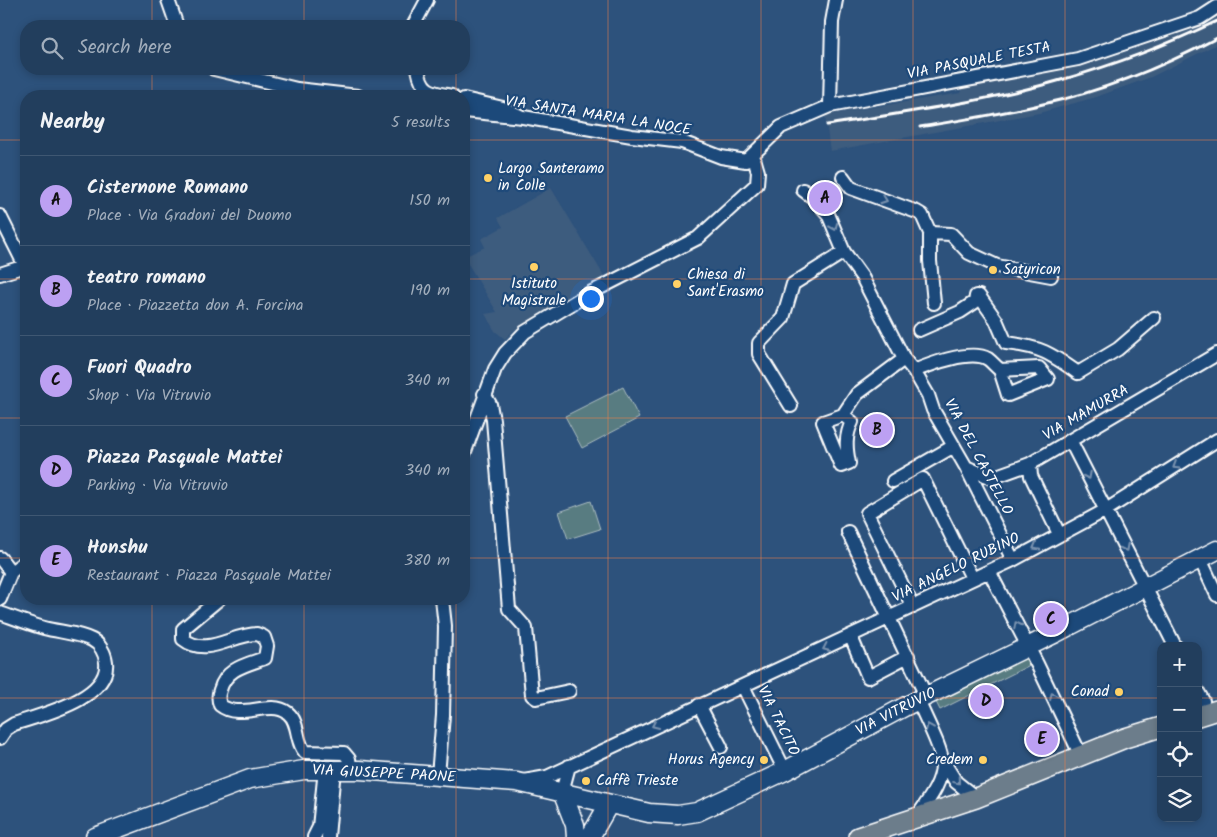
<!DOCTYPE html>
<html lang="en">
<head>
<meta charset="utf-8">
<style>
	body { margin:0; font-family:Kalam,sans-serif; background:#2a4563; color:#f1f3f6 }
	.controls { position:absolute; right:15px; bottom:15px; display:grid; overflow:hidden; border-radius:10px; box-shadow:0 2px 8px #0003 }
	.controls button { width:45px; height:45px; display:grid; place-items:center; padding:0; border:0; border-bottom:1px solid #3f5772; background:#223e5d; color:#f1f3f6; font:25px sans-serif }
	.you { position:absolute; left:590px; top:298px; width:18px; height:18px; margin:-12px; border:4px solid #fff; border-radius:50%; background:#1a73e8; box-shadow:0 0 0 8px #1a73e833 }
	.badge { display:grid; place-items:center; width:32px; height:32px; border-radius:50%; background:#bca0f2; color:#111; font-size:16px; font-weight:700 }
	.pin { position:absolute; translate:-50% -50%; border:2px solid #fff; box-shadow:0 1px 5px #0006 }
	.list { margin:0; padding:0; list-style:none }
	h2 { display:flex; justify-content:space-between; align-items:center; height:65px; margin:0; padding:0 20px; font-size:21px }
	h2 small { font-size:16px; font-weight:400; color:#a2aebc }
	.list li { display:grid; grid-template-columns:32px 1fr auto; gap:15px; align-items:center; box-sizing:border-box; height:90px; padding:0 20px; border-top:1px solid #3f5772 }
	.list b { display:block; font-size:19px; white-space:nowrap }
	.list p { margin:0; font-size:16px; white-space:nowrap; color:#a2aebc }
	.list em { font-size:16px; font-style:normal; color:#a2aebc }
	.icon { flex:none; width:28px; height:28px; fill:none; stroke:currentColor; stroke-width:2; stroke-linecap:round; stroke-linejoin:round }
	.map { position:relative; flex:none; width:1217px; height:837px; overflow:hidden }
	.search { position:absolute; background:#223e5d; box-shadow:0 2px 8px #0003; left:20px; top:20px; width:450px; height:55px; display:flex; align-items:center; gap:12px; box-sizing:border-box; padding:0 18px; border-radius:20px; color:#a2aebc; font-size:19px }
	.panel { position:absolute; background:#223e5d; box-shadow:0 2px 8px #0003; left:20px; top:90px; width:450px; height:515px; border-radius:20px }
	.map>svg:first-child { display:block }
</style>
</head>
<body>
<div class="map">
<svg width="1217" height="837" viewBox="0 0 1217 837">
	<rect width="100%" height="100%" fill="#2d527c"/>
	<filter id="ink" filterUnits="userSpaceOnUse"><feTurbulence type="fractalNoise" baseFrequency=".02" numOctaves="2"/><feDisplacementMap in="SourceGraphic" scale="10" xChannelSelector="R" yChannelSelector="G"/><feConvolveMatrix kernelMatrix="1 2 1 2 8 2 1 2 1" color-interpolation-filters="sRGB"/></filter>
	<g filter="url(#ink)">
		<path fill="#3e5c7e" d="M1217 16V44L1151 77 1096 97 1039 113 830 151 825 115 961 93 960 86 1081 65 1132 50Z
			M551 188 604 276 513 331 505 339 495 331 485 314 497 312 464 257 485 247 481 239 503 227 498 218Z"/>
		<path fill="#587b81" stroke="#acbdc0" d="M623 387 639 418 582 448 565 416Z
			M591 501 600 529 568 539 559 512Z
			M1025 653 1030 665 940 710 934 698Z"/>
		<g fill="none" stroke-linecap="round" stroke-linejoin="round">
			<g stroke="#fff" stroke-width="16">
				<path id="street" d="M168 0 177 26
					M413 26 427 0
					M214 69 297 89 358 96
					M418 69C422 92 431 92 452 96
					M464 99 503 108 520 116
					M830 106 832 22 836 0
					M464 111 523 117 632 136 682 142 721 157 746 161 781 127 830 106 1078 59 1200 18 1217 7
					M843 177 851 188 917 212 922 215 930 233 951 234 969 253 997 266 1051 276
					M803 190 815 199 828 214 844 252 862 277 904 359 914 371 928 395 933 410 966 467 1013 560
					M0 216 25 266 0 274
					M930 233V261L934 303
					M979 296 996 320 1006 343C1041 347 1050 353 1078 373L1118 349 1154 318
					M919 330 960 312 975 302 976 296
					M1039 368 1048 379 1008 395 1000 370Z
					M914 371C931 364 971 349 988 359 992 362 996 367 1000 370
					M484 394 490 404 493 420 509 609 526 628 532 695 536 698 569 691
					M791 406 759 354V343L783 318 793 284 844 252
					M843 415 852 422C845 436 846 448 849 463L841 466 823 422Z
					M843 415 857 394 904 359
					M1071 442 1175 646
					M464 454 495 369 505 353 525 332 588 294 698 238 757 184 758 172 753 155
					M1030 464 1031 476 1059 534
					M966 467 991 478 1030 464 1217 354
					M893 481 954 446
					M848 532 926 696
					M0 558 11 572
					M1200 559 1217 595
					M989 571 1037 664 1081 756
					M0 599 11 572 26 561
					M219 599 183 629V639C207 658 232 634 257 634L264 637 267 646 265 658C246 665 226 668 220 690 218 695 218 700 220 705 240 721 269 699 288 713 300 723 295 741 305 752L344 753 349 759 351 770
					M913 607 867 513 923 479 972 578
					M0 613C14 618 29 624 44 628 59 632 78 633 92 640 100 644 105 653 106 662 110 699 40 715 14 724L6 729 0 738
					M851 637 868 677 908 656
					M743 686 785 771
					M1198 692 1203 701
					M699 705 721 747
					M943 761 956 782 976 798
					M438 776 443 715 445 626 442 599
					M524 781 547 777 1013 560 1106 510 1217 440
					M562 792 569 766
					M916 818C927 802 943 783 942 762 942 748 923 714 918 700
					M314 837 319 827 325 769
					M328 837 334 769"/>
			</g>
			<g stroke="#fff" stroke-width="21">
				<path id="secondary" d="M562 792 575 825 576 837
					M95 837 250 779 304 770H360L517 782 649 813 678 815 697 812 785 771 904 707 1056 633 1217 550
					M590 837 609 804"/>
			</g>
			<g stroke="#fff" stroke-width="22">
				<path id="primary" d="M1198 716 1217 710
					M858 837 976 798 1125 738 1161 727"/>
			</g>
			<use href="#street" stroke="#1f4a7a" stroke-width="12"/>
			<use href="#secondary" stroke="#1f4a7a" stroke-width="18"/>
			<use href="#primary" stroke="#6c7d8b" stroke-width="19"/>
			<path stroke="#fff" stroke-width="3" d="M827 125C905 112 985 102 1061 80 1114 65 1167 45 1217 21
				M920 127C961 120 1002 114 1043 104 1104 91 1162 67 1217 38"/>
		</g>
		<defs><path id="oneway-chevron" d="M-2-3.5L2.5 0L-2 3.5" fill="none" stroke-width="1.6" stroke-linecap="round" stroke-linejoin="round" transform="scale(1.25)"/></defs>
		<g stroke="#7992af">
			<use href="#oneway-chevron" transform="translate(884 200) rotate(20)"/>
			<use href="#oneway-chevron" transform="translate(834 227) rotate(67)"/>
			<use href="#oneway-chevron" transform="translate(1176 466) rotate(148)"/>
			<use href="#oneway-chevron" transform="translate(1088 476) rotate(63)"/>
			<use href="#oneway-chevron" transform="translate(1036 547) rotate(151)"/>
			<use href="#oneway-chevron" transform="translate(1125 548) rotate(63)"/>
			<use href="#oneway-chevron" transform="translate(1017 625) rotate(-117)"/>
			<use href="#oneway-chevron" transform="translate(826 648) rotate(155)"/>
			<use href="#oneway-chevron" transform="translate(1053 696) rotate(-115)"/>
			<use href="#oneway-chevron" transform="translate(655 725) rotate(155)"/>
			<use href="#oneway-chevron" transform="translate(929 727) rotate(-113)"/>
			<use href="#oneway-chevron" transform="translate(957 781) rotate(50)"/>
		</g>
	</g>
	<path fill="none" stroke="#ee8249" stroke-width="1" stroke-opacity="0.55" d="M152 0V26M304 0V26M456 0V26M608 0V837M761 0V837M913 0V837M1065 0V837M152 69V96M304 69V96M456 69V96M0 140H26M464 140H1217M0 279H26M464 279H1217M0 418H26M464 418H1217M0 558H26M464 558H1217M152 599V837M304 599V837M456 599V837M0 698H1161M1198 698H1217"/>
	<g fill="#ffd166" stroke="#1f4a7a" stroke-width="2">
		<circle cx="488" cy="178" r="5"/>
		<circle cx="534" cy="267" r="5"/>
		<circle cx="993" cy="270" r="5"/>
		<circle cx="677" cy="284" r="5"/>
		<circle cx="1119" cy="692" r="5"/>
		<circle cx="764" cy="760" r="5"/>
		<circle cx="983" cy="760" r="5"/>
		<circle cx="586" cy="781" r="5"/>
	</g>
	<g text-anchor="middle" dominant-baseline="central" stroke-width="4.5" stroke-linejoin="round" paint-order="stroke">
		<g font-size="15" fill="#fff" stroke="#1f4a7a">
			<text transform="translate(979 61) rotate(-11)">VIA PASQUALE TESTA</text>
			<text transform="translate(598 116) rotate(9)">VIA SANTA MARIA LA NOCE</text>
			<text transform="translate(1086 413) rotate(-30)">VIA MAMURRA</text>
			<text transform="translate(978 457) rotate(62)">VIA DEL CASTELLO</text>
			<text transform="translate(956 568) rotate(-26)">VIA ANGELO RUBINO</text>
			<text transform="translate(896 712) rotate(-27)">VIA VITRUVIO</text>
			<text transform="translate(778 721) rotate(64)">VIA TACITO</text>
			<text transform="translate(384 774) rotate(3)">VIA GIUSEPPE PAONE</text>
		</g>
		<g font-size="15" fill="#fff" stroke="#1f4a7a" text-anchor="start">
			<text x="498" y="169">Largo Santeramo<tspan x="498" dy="17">in Colle</tspan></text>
			<text x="1003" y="270">Satyricon</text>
			<text x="687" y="275">Chiesa di<tspan x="687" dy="17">Sant'Erasmo</tspan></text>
			<text x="534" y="284" text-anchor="middle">Istituto<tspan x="534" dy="17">Magistrale</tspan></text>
			<text x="1109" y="692" text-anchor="end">Conad</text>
			<text x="754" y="760" text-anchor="end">Horus Agency</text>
			<text x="973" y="760" text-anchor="end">Credem</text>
			<text x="596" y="781">Caffè Trieste</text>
		</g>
	</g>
</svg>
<div class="controls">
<button>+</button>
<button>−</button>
<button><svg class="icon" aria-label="locate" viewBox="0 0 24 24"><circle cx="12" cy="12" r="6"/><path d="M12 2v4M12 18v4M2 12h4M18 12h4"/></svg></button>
<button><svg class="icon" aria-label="layers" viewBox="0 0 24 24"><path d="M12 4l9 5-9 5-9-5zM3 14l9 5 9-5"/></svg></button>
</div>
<div class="you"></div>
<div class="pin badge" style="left:825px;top:198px">A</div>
<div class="pin badge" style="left:877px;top:430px">B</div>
<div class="pin badge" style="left:1051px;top:619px">C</div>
<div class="pin badge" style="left:986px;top:701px">D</div>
<div class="pin badge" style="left:1042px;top:739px">E</div>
<div class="search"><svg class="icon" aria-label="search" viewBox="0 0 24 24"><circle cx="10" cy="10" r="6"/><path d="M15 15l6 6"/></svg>Search here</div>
<section class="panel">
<h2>Nearby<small>5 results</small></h2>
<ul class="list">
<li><span class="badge">A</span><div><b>Cisternone Romano</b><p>Place · Via Gradoni del Duomo</p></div><em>150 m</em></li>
<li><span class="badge">B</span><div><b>teatro romano</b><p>Place · Piazzetta don A. Forcina</p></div><em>190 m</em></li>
<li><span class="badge">C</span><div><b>Fuori Quadro</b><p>Shop · Via Vitruvio</p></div><em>340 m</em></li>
<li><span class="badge">D</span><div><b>Piazza Pasquale Mattei</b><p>Parking · Via Vitruvio</p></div><em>340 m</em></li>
<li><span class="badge">E</span><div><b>Honshu</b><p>Restaurant · Piazza Pasquale Mattei</p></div><em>380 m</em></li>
</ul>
</section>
</div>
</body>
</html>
